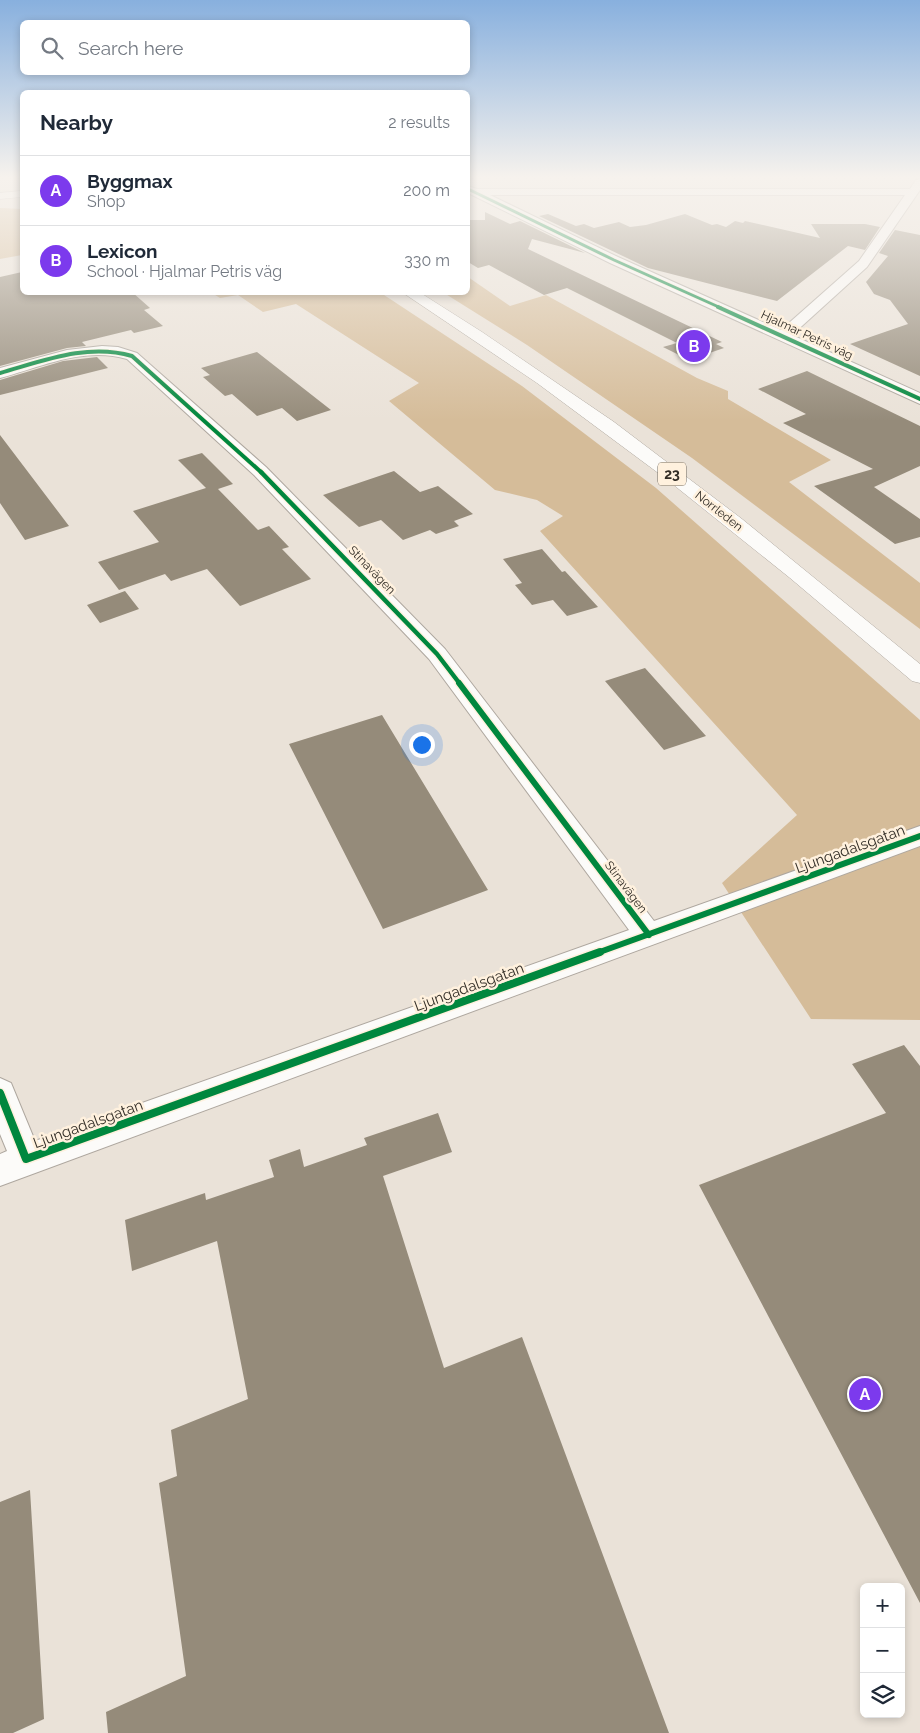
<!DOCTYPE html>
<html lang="en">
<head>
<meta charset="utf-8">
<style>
	body { margin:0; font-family:Raleway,sans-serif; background:#f6f6f7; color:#1f2937 }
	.controls { position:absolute; right:15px; bottom:15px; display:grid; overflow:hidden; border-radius:8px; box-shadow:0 2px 8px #0003 }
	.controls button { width:45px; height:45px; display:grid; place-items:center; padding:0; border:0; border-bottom:1px solid #e0e1e3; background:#fff; color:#1f2937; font:25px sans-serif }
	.you { position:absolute; left:421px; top:744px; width:18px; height:18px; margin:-12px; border:4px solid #fff; border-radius:50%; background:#1a73e8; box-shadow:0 0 0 8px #1a73e833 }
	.badge { display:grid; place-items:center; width:32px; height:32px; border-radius:50%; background:#7c3aed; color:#fff; font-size:16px; font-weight:700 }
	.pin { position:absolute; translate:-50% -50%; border:2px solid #fff; box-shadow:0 1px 5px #0006 }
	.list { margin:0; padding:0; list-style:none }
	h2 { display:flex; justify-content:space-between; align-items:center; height:65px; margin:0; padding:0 20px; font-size:21px }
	h2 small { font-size:16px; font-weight:400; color:#747a83 }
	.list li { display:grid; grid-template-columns:32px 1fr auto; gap:15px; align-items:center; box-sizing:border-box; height:70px; padding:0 20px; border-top:1px solid #e0e1e3 }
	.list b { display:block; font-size:19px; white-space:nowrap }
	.list p { margin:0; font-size:16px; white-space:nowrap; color:#747a83 }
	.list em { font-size:16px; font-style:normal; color:#747a83 }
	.icon { flex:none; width:28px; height:28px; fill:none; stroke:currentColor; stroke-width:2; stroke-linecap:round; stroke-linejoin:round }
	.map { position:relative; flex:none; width:920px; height:1733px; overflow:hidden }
	.search { position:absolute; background:#fff; box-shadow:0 2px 8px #0003; left:20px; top:20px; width:450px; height:55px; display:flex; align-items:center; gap:12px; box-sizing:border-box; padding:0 18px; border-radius:8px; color:#747a83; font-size:19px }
	.panel { position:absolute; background:#fff; box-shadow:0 2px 8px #0003; left:20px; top:90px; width:450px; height:205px; border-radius:8px }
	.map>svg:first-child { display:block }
</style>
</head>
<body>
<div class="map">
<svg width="920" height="1733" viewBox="0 0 920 1733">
	<rect width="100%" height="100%" fill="#eae2d8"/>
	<path fill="#d5bc99" d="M0 208 22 209V255L0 259Z
		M468 277 510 306 546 295 697 378 728 391V399L831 460 789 482 920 583V629L692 458 527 345 444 293 468 292Z
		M212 293H381L522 386 656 488 920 720V1020L811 1019 722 883 797 815 540 531 563 516 537 500 495 490 389 401 419 383 296 304 263 312 238 295 220 298Z"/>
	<path fill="#958b7a" d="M485 212 510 224 520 221 585 253 532 239 528 249 722 342 716 344 724 348 689 360 663 347 677 343 567 288 544 295 489 265 478 268 468 262V220H485Z
		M548 214 576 226 584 224 594 228 619 222 630 227 646 225 685 214 712 225 717 224 726 227 735 221 743 223 745 221 820 238 811 224H865L880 227 865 250 848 246 777 301 648 268 539 216Z
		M895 230 920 235V376L850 344 908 324 890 300 874 294 866 282 888 256 879 253Z
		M22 272V292H132L150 308 144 310 163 326 134 333 131 330 82 342 86 346 67 348 0 366V277Z
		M257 352 331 410 297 421 282 408 257 416 232 394 225 396 203 377 210 375 201 368Z
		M97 357 108 368 0 395V380L63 361Z
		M807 371 920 426V466L874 487 920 519V537L895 544 814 486 873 469 783 423 806 414 758 389Z
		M0 435 69 526 25 540 0 503Z
		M202 453 233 484 218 489 258 530 269 526 289 547 282 549 311 579 240 606 207 569 171 581 165 574 119 590 98 562 159 542 133 511 206 488 178 460Z
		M394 471 420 492 438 486 473 514 454 521 459 526 436 534 430 530 403 540 381 520 359 527 323 495Z
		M542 549 562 572 565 571 598 607 567 616 553 600 532 605 515 585 522 583 503 559Z
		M125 591 139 609 100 623 87 605Z
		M645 668 706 736 664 750 605 681Z
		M382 715 488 890 383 929 289 744Z
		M904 1045 920 1066V1603L699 1185 886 1113 852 1064Z
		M438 1113 452 1152 383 1176 444 1368 522 1337 669 1733H108L106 1712 186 1676 159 1483 177 1476 171 1430 248 1399 217 1241 132 1271 125 1220 205 1193 206 1200 274 1177 269 1160 300 1149 304 1167 367 1145 364 1138Z
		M30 1490 44 1719 13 1733H0V1502Z"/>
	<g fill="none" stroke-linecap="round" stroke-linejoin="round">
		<g stroke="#aea79f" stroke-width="2">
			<path id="minor" d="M920 179V190L867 267 792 335 920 393V404L610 263 468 193V186L477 189H910L916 180ZM490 195H905L859 261 781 330 618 257Z
				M102 346 118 347 137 353 266 467 445 649 654 921 920 826V846L0 1186V1154L7 1151 0 1134V1078L11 1083 35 1141 629 930 429 659 254 475 127 359C84 346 41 367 0 378V368L67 350Z"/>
		</g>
		<g stroke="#aea79f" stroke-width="1">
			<path id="trunk" d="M22 191V197L0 199V193Z
				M402 292H419L482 332 614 422 742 519 920 664V683L912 681 790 578 665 478 537 383Z"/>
		</g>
		<use href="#minor" fill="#fcfbf9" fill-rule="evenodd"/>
		<use href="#trunk" fill="#fcfbf9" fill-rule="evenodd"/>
		<g stroke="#fff1de" stroke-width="4.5">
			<path id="cycleway-far4" d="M468 189 614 260 721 308"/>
		</g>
		<g stroke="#fff1de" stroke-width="5.5">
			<path id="cycleway-far3" d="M718 307 920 399
				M0 373C43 361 87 343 132 356L262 473"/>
		</g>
		<g stroke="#fff1de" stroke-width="7">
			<path id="cycleway-far2" d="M261 472 437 654 460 684"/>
		</g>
		<g stroke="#fff1de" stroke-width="9">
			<path id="cycleway-far1" d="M459 683 649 935
				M597 953 920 836"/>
		</g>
		<g stroke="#fff1de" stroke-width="11">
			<path id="cycleway" d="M0 1093 26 1159 600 952"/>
		</g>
		<use href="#cycleway-far4" stroke="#00873e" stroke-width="3"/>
		<use href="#cycleway-far3" stroke="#00873e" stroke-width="4"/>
		<use href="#cycleway-far2" stroke="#00873e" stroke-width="4.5"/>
		<use href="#cycleway-far1" stroke="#00873e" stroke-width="6"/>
		<use href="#cycleway" stroke="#00873e" stroke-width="8"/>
	</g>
	<linearGradient id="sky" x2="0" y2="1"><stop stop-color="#88b0de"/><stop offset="0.42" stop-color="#f6f2ed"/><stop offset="1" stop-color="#f6f2ed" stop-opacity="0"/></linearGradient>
	<rect width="920" height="421" fill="url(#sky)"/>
	<g text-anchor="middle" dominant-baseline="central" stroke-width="5" stroke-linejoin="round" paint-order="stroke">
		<g font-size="12" fill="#322d26" stroke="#fff1de">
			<text transform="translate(807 335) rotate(25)">Hjalmar Petris väg</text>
			<text transform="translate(719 511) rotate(38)">Norrleden</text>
			<text transform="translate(372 570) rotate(46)">Stinavägen</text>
			<text transform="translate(626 887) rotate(53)">Stinavägen</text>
		</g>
		<rect fill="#fff1de" stroke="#70685d" stroke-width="1" x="658" y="462.5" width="28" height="23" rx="4"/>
		<g font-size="14" font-weight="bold" fill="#322d26">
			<text x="672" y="474">23</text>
		</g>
		<g font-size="15" fill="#322d26" stroke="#fff1de">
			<text transform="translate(850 849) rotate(-20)">Ljungadalsgatan</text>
			<text transform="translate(469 987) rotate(-20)">Ljungadalsgatan</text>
			<text transform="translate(88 1124) rotate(-20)">Ljungadalsgatan</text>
		</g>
	</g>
</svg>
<div class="controls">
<button>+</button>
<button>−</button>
<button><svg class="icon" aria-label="layers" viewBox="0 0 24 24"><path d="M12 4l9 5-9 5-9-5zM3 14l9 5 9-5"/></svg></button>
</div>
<div class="you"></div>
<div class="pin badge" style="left:865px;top:1394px">A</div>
<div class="pin badge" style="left:694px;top:346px">B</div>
<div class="search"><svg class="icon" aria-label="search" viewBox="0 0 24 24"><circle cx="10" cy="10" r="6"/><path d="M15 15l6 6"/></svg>Search here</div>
<section class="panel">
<h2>Nearby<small>2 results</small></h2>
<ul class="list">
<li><span class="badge">A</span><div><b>Byggmax</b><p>Shop</p></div><em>200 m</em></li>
<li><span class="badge">B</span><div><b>Lexicon</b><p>School · Hjalmar Petris väg</p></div><em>330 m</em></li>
</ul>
</section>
</div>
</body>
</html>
